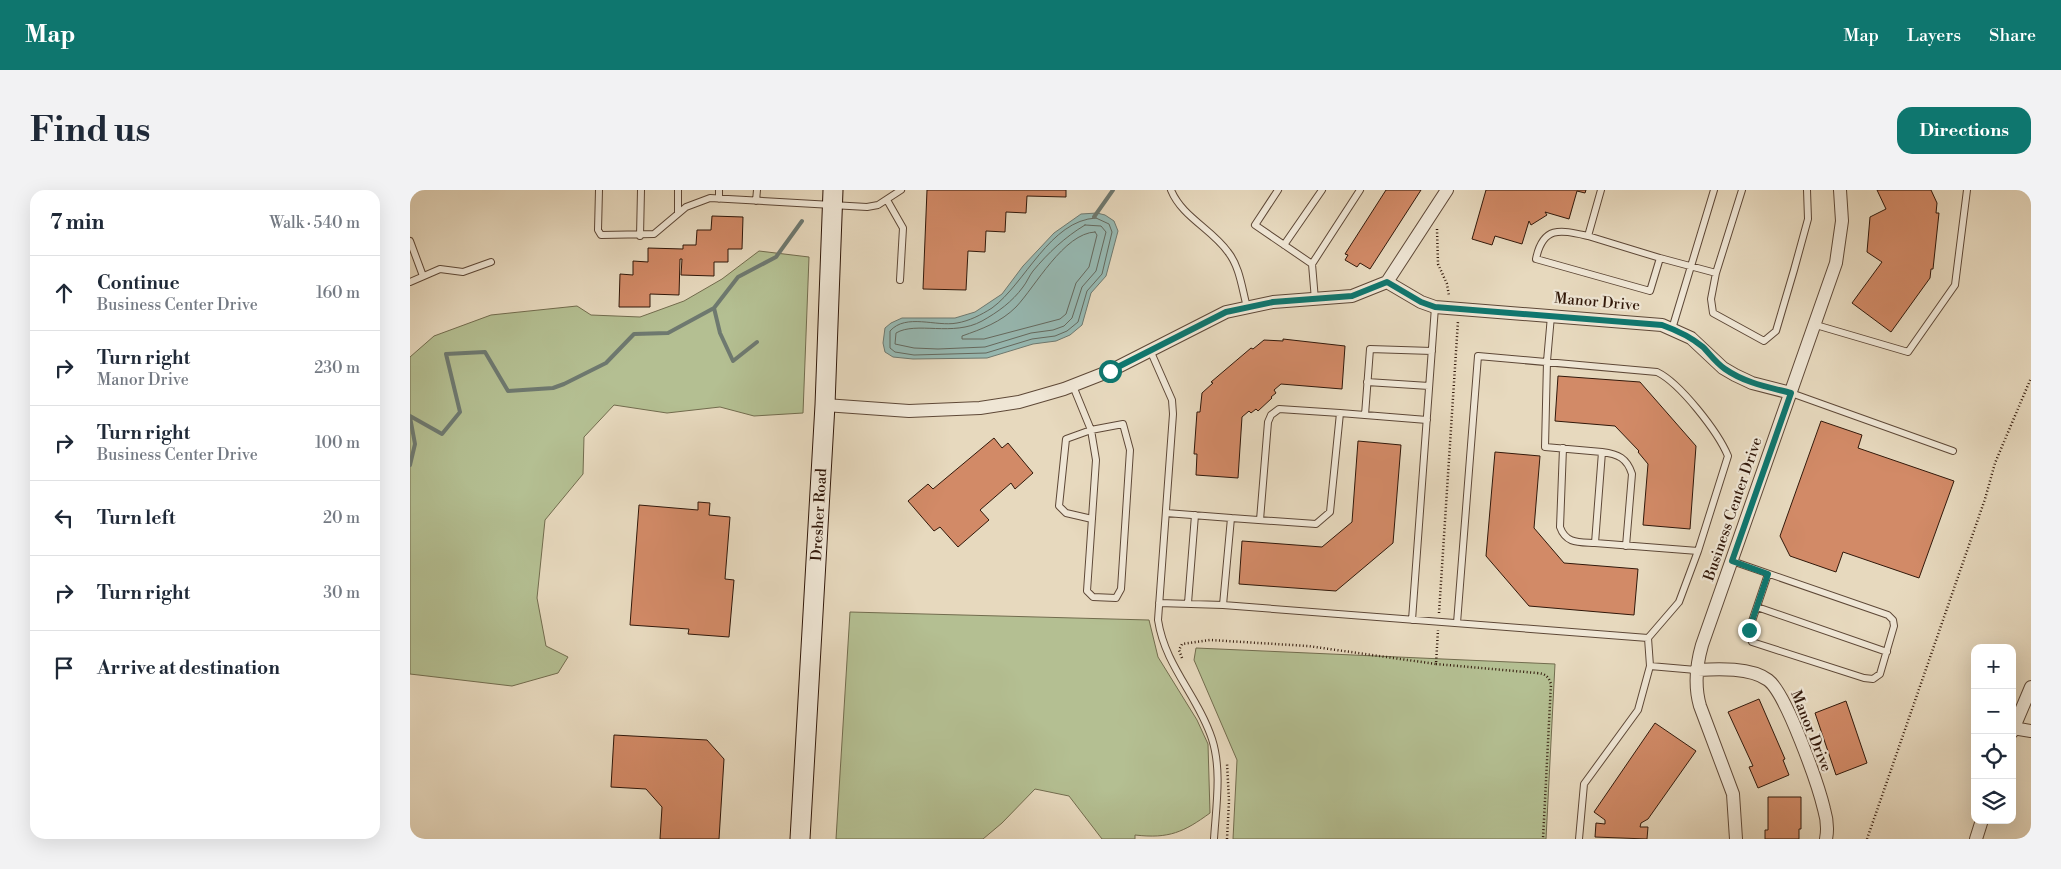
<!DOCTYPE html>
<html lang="en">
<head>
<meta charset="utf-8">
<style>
	body { margin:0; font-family:"Libre Bodoni",serif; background:#f2f2f3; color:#1f2937 }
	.controls { position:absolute; right:15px; bottom:15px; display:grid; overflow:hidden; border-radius:10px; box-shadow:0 5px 20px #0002 }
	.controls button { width:45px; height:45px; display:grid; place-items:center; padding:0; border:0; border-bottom:1px solid #e0e1e3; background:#fff; color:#1f2937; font:25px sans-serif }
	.stop { position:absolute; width:15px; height:15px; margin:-11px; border:4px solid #0f766e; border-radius:50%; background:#fff }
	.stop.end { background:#0f766e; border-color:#fff; box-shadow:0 1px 5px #0008 }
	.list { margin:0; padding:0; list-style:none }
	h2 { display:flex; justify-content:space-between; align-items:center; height:65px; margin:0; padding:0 20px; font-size:21px }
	h2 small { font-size:16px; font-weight:400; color:#747a83 }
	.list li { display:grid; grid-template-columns:32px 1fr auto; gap:15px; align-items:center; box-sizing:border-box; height:75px; padding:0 20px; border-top:1px solid #e0e1e3 }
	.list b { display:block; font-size:19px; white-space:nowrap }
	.list p { margin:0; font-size:16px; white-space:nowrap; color:#747a83 }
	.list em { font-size:16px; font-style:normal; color:#747a83 }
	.icon { flex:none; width:28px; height:28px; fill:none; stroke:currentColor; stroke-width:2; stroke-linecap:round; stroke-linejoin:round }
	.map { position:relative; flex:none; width:1621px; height:649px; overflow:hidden; border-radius:15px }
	header { display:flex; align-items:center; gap:30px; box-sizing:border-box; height:70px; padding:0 25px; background:#0f766e; color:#fff }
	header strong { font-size:24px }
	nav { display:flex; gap:28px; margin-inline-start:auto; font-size:18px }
	.intro { display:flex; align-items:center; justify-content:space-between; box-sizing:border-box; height:120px; padding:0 30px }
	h1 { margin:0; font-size:35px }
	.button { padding:12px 22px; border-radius:15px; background:#0f766e; color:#fff; font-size:18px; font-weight:700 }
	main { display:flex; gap:30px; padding:0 30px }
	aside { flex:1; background:#fff; border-radius:15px; box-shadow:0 5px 20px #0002 }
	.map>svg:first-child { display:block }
</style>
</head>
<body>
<header>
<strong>Map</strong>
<nav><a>Map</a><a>Layers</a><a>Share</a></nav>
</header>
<div class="intro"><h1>Find us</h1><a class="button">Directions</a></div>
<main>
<aside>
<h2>7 min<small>Walk · 540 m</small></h2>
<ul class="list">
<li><svg class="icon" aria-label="ahead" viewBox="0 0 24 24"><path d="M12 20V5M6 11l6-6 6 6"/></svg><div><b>Continue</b><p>Business Center Drive</p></div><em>160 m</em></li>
<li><svg class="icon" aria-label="right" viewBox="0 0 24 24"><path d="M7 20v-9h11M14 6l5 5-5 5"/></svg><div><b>Turn right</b><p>Manor Drive</p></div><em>230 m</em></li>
<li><svg class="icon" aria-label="right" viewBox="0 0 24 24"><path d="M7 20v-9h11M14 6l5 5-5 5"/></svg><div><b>Turn right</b><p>Business Center Drive</p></div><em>100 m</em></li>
<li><svg class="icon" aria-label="left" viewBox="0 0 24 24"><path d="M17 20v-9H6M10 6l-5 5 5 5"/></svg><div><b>Turn left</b></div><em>20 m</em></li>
<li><svg class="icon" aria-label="right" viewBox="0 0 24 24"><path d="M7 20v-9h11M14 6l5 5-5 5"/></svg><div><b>Turn right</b></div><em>30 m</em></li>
<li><svg class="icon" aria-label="arrive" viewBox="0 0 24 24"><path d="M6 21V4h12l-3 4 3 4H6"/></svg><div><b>Arrive at destination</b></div></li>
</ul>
</aside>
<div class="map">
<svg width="1621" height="649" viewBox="0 0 1621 649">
	<rect width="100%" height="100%" fill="#e7d9be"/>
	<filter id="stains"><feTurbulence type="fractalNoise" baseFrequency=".004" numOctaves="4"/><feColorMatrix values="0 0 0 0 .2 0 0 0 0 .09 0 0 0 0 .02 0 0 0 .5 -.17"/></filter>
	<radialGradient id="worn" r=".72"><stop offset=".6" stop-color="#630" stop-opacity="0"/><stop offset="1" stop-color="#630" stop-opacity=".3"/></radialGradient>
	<path fill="#b4bf92" stroke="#726c4e" d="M349 61 399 67 393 223 344 226 310 217 257 223 204 215 174 247 173 284 135 330 127 408 136 456 158 467 148 483 102 496 0 484V167L24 146 81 125 167 116 181 125 230 127 274 111 312 89Z
		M440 422 739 430 748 467 787 530 798 554 800 623C774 642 759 649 725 645V649H692L659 606 625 599 592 633 573 649H426Z
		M786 458 1145 474 1136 649H823L827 570 784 470Z"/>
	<path fill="#97bab4" stroke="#6e7970" d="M687 23 695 25 704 31 708 41 696 86 681 103 672 135 660 145 646 151 623 154 577 168 503 169 483 167 475 162 473 153 475 138 481 133 492 128H545L565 122 592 104 613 76 644 43 671 24Z"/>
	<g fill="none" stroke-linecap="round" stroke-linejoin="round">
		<path stroke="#64695f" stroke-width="1" d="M686 28 699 34 702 42 692 84 677 101 668 132 657 141 645 146 622 149 576 163 504 165 485 162 480 158V141C496 123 526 137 547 133 559 131 571 125 582 118 615 94 640 30 686 28Z
			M675 35 691 36 696 42 686 81 672 97 662 128 654 136 643 140 621 143 575 157 528 159 504 158 485 154 486 143C506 131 543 147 572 131 588 122 602 112 613 97 617 92 619 86 623 81 638 63 655 47 675 35Z
			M685 42 687 45 679 77 666 93 656 124 650 129 574 149H552V146C572 139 591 132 606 117 625 97 654 43 685 42Z"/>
		<path stroke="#6e7970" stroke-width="4" d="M684 27 703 0
			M304 118 328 87 366 67 392 31
			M0 226 32 244 50 222 36 164 75 162 98 201 143 198 154 194 196 173 224 144 258 143 304 118 310 143 323 171 347 152
			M0 227 5 254 0 275"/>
	</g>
	<path fill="#d28a67" stroke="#31180a" d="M517 0H656V7L617 6 616 23 596 22 595 42 576 41 575 62 558 61 556 100 513 99Z
		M976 0H1011L960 79 950 73 947 77 935 70 938 65 935 64Z
		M1076 0H1176L1175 3 1167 1 1159 29 1135 22 1137 25 1121 35 1119 31 1112 54 1085 46 1082 55 1062 49Z
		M1467 0H1521L1527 13 1526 23H1529L1523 79H1521L1520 88 1481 142 1442 113 1472 72 1457 62 1460 27 1476 19Z
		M302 26 333 27 332 59H318V72H304V86L271 85 272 69H270L269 105 240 104V117H209L210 84 223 85V71L238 72V58L273 59V55H286L287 40H301Z
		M873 149 935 156 932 199 871 194 864 200 866 203 861 207 862 208 848 221 846 219 841 223 839 221 832 227 828 288 786 285 787 264H784L787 222H790L792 203 803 193 801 192 841 158 843 159 854 150 873 151Z
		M1148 186 1230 192 1286 256 1280 339 1233 335 1238 274 1228 262 1229 261 1205 236 1145 231Z
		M1411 231 1452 245 1448 258 1544 291 1509 388 1433 362 1426 382 1380 366 1370 346Z
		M584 248 592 258 598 253 623 283 605 299 601 293 570 320 579 330 548 357 530 337 524 341 498 311 518 294 523 299Z
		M948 251 991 255 983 353 926 401 829 394 832 351 912 357 942 332Z
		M1085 262 1130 266 1124 338 1154 373 1228 379 1224 425 1119 416 1076 366Z
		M288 312 300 313 299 325 320 327 315 389 324 390 319 447 278 444 279 439 220 435 229 315 288 320Z
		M1349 509 1375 569 1373 570 1379 585 1348 598 1339 577 1343 576 1318 522Z
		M1436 511 1457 573 1426 585 1405 523Z
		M1245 533 1286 561 1238 629 1231 633 1230 637H1238L1237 649 1185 647 1186 633 1195 634V630L1184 622Z
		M204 545 297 550 314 569 309 649H250L252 617 236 599 201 597Z
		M1358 607H1391V639H1389V649H1355V640H1358Z"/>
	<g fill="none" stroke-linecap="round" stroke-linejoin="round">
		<g stroke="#5e4837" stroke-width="8">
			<path id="lane" d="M189 0 188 40 191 45 244 44 276 17 300 8 457 17 468 15 491 0
				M309 0V9
				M761 0C772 27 802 39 818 62 830 77 832 99 837 117
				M868 0 845 35 902 74
				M1191 0 1178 46C1151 40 1133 35 1126 69L1240 101 1250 68 1306 83 1301 109 1303 123 1354 151 1366 141 1384 80 1398 29 1397 0
				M477 10 493 38 490 90
				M346 11 347 0
				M268 23V0
				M230 46 231 0
				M1178 46 1250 68
				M0 51 13 86
				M874 55 912 0
				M1306 83 1332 0
				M0 92 30 79 53 82 81 72
				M905 110 902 74 950 0
				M1141 126 1137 171 1135 257 1192 262 1185 353 1288 361 1269 412 1238 448
				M1406 135 1498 162 1545 95 1557 0
				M1262 139 1304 0
				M740 160 762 210 763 224 748 430C755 476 788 506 802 549 812 580 806 617 804 649
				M957 192 1019 196
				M663 196 681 240 686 270 677 401 683 407 706 408 711 399 720 260 713 234 681 240 656 249 649 316 656 323 682 329
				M1381 203 1543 261
				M955 225 960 159 1022 161
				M1153 258 1150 337C1156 354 1169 352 1185 353
				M1192 262C1208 264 1217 268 1222 284L1216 356
				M756 323 821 328
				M850 330 858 232 861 225 869 219 930 223
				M1322 371 1478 425 1483 430 1484 436 1470 484 1463 489 1454 488 1342 452 1339 446V440L1358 384
				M749 413 813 415 1238 448 1240 476 1286 480
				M778 413 785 325
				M813 415 821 328 906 334 920 322 930 223 1017 230
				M1347 417 1477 462
				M1002 430 1025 117
				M1047 433 1068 166 1247 182C1270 193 1308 242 1318 266L1288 361
				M1169 649 1174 594 1228 520 1240 476"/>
		</g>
		<g stroke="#5e4837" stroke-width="14">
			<path id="street" d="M977 92 1011 112 1025 117 1252 135 1281 148 1313 178 1325 185 1342 193 1381 203
				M415 215 499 221 570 218 609 212 654 199 700 181 816 122 863 112 942 106 977 92 1037 0
				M1286 480C1307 479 1340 477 1358 490 1376 503 1408 594 1414 619 1417 629 1418 639 1416 649
				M1603 538 1621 541
				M1602 542 1621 497
				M1326 649 1323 604 1290 516C1284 495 1286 476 1292 455L1426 73 1432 31 1430 0
				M1566 649 1572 630"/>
		</g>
		<g stroke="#31180a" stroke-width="21">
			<g id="secondary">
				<path id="s1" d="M390 649 415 215 423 0"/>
			</g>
		</g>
		<path stroke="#31180a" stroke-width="2.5" stroke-dasharray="1 2.5" stroke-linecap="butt" d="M1027 39 1028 74 1037 94 1039 106
			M1029 423 1048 131
			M772 468 769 460 772 454 800 450 898 456 1026 474 1028 440
			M1026 474 1127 483C1136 484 1138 486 1141 494L1133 649
			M817 649 819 611 817 573
			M1457 649 1575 309 1585 273 1621 188"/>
		<use href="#lane" stroke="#efe6d5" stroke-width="6"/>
		<use href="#street" stroke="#efe6d5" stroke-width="12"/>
		<use href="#secondary" stroke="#efe6d5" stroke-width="19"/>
	</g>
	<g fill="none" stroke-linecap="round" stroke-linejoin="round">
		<path stroke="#0f766e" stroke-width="6" d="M700 181 816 122 863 112 942 106 977 92 1011 112 1025 117 1252 135C1266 140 1281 147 1293 157 1300 164 1306 173 1315 179 1335 193 1358 197 1381 203L1322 371 1358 384 1339 440"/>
	</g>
	<g text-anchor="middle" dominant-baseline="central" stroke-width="4.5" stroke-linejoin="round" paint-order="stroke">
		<g font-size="15" fill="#31180a" stroke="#efe6d5">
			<text transform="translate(1187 112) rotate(5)">Manor Drive</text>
			<text transform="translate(1323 319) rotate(-71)">Business Center Drive</text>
			<text stroke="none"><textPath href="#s1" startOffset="325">Dresher Road</textPath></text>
			<text transform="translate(1401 541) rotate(68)">Manor Drive</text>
		</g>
	</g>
	<rect width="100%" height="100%" filter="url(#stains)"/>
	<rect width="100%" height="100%" fill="url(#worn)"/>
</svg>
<div class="controls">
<button>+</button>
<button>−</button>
<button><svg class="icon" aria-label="locate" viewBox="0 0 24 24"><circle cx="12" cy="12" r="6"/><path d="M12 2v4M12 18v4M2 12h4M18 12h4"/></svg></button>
<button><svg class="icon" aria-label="layers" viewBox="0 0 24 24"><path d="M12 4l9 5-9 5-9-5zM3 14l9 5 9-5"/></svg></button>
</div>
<div class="stop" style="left:700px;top:181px"></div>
<div class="stop end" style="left:1339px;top:440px"></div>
</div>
</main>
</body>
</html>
